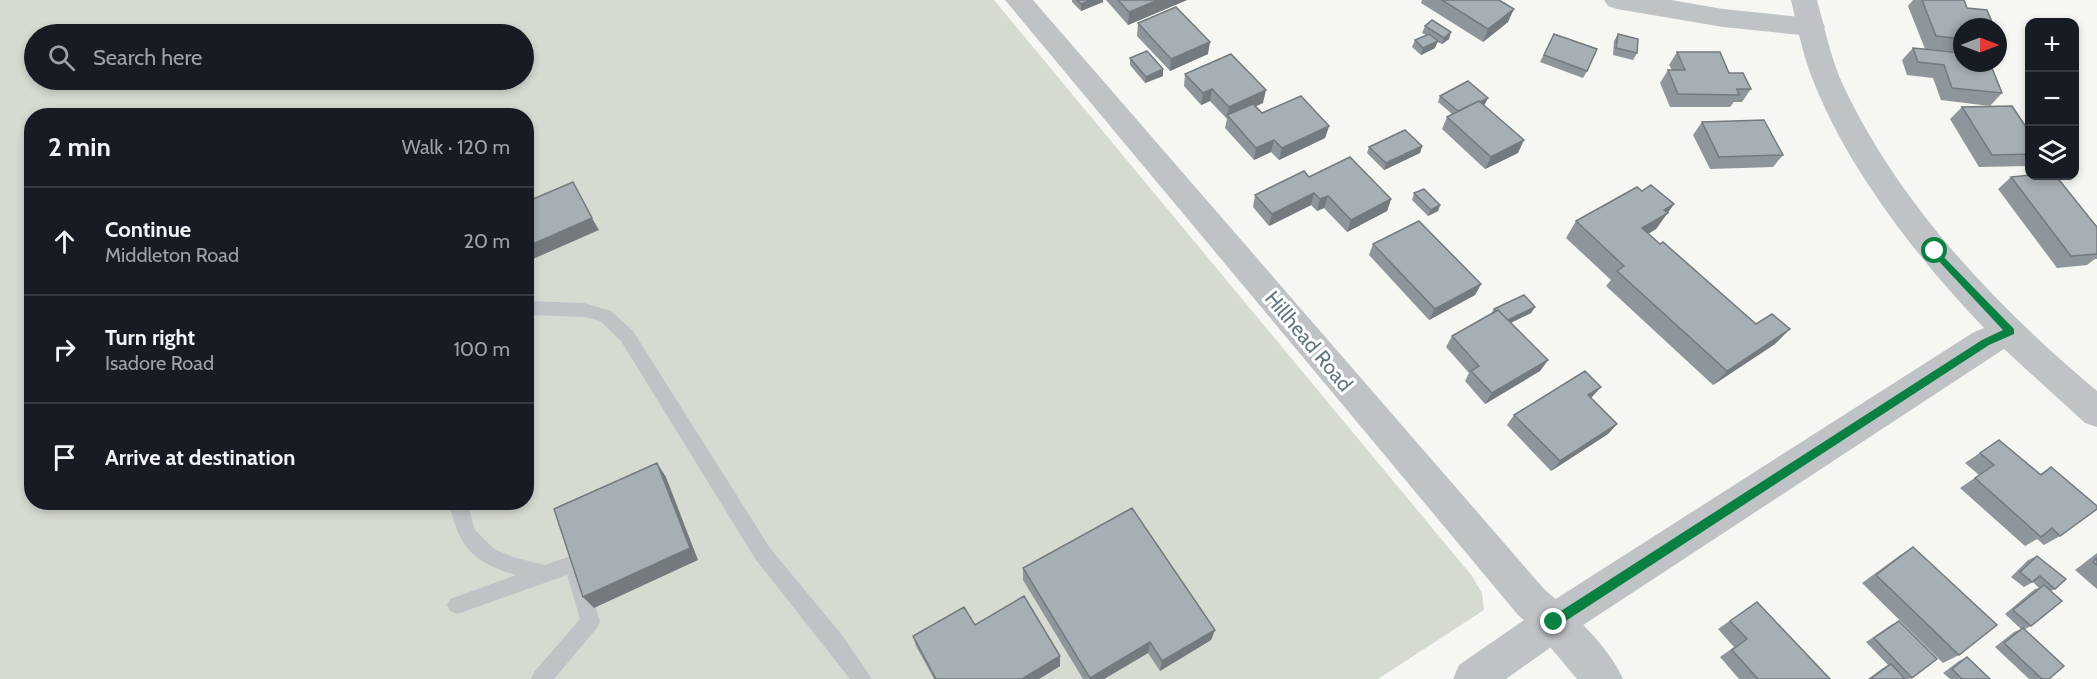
<!DOCTYPE html>
<html lang="en">
<head>
<meta charset="utf-8">
<style>
	body { margin:0; font-family:Cabin,sans-serif; background:#242831; color:#f1f3f6 }
	.controls { position:absolute; right:18px; top:18px; display:grid; overflow:hidden; border-radius:12px; box-shadow:0 3px 9px #0003 }
	.controls button { width:54px; height:54px; display:grid; place-items:center; padding:0; border:0; border-bottom:2px solid #363941; background:#171b24; color:#f1f3f6; font:30px sans-serif }
	.compass { position:absolute; left:1953px; top:18px; width:54px; height:54px; border-radius:50%; background:#171b24; box-shadow:0 3px 9px #0003; rotate:90deg }
	.stop { position:absolute; width:18px; height:18px; margin:-14px; border:4px solid #0b8043; border-radius:50%; background:#fff }
	.stop.end { background:#0b8043; border-color:#fff; box-shadow:0 2px 6px #0008 }
	.list { margin:0; padding:0; list-style:none }
	h2 { display:flex; justify-content:space-between; align-items:center; height:78px; margin:0; padding:0 24px; font-size:26px }
	h2 small { font-size:20px; font-weight:400; color:#9ea1a6 }
	.list li { display:grid; grid-template-columns:39px 1fr auto; gap:18px; align-items:center; box-sizing:border-box; height:108px; padding:0 24px; border-top:2px solid #363941 }
	.list b { display:block; font-size:22px; white-space:nowrap }
	.list p { margin:0; font-size:20px; white-space:nowrap; color:#9ea1a6 }
	.list em { font-size:20px; font-style:normal; color:#9ea1a6 }
	.icon { flex:none; width:33px; height:33px; fill:none; stroke:currentColor; stroke-width:2; stroke-linecap:round; stroke-linejoin:round }
	.map { position:relative; flex:none; width:2097px; height:679px; overflow:hidden }
	.search { position:absolute; background:#171b24; box-shadow:0 3px 9px #0003; left:24px; top:24px; width:510px; height:66px; display:flex; align-items:center; gap:15px; box-sizing:border-box; padding:0 21px; border-radius:33px; color:#9ea1a6; font-size:22px }
	.panel { position:absolute; background:#171b24; box-shadow:0 3px 9px #0003; left:24px; top:108px; width:510px; height:402px; border-radius:24px }
	.map>svg:first-child { display:block }
</style>
</head>
<body>
<div class="map">
<svg width="2097" height="679" viewBox="0 0 2097 679">
	<rect width="100%" height="100%" fill="#f6f6f3"/>
	<path fill="#d6dbd2" fill-rule="evenodd" d="M0 0H994L1472 576 1482 593 1484 610 1378 679H0ZM34 34H524V80H34ZM32 116H526V502H32Z"/>
	<g fill="none" stroke-linecap="round" stroke-linejoin="round">
		<path fill="#bfc3c6" fill-rule="evenodd" d="M526 301 584 303 611 311 633 331 770 548 842 635 872 679H850L756 560 621 341 600 321 584 317 526 315Z
			M449 502H467L475 530 494 549 513 557 545 565 573 555 580 558 600 621 597 628 554 679H531L534 672 580 619 567 575 457 614 450 611 447 605 450 599 516 575C473 563 458 546 449 502Z"/>
		<path fill="#bfc3c6" fill-rule="evenodd" d="M1005 0H1033L1544 589C1571 612 1609 646 1623 679H1577L1540 635 1518 615Z
			M1604 0H1671L1723 9 1811 18 1821 20 1825 27 1821 34 1811 36 1723 27 1617 9 1608 6Z"/>
		<path fill="#bfc3c6" fill-rule="evenodd" d="M1791 0H1817C1825 29 1831 60 1844 87 1901 207 1997 307 2097 391V427L2085 423 2004 349 1568 635 1506 679H1453L1459 665 1540 609 1974 332 1984 328C1918 259 1845 166 1811 75 1802 51 1797 25 1791 0Z"/>
	</g>
	<path fill="#8f969b" d="M1072 0H1103V2L1081 11 1072 2Z
		M1106 0H1187L1128 25Z
		M1422 0H1499L1508 22 1483 42 1421 3Z
		M1913 0H1964L1962 27V52L1925 49 1908 6Z
		M1138 23 1208 54 1170 71 1137 36Z
		M1425 26 1449 39 1442 44 1437 42 1435 48 1421 55 1412 47 1415 40 1426 35 1422 33Z
		M1554 34 1587 71 1583 78 1540 62Z
		M1618 34 1637 53 1633 60 1613 55 1614 41Z
		M1913 48 2002 93 1990 106 1941 100 1933 78 1907 75 1902 60Z
		M1677 52 1729 73 1751 89 1742 102H1734L1730 107H1670L1660 83 1668 70H1672L1669 65Z
		M1130 58 1163 76 1145 83 1130 65Z
		M1185 74 1263 103 1256 106 1262 113 1329 126 1325 138 1279 160 1271 152 1254 160 1225 128 1227 119 1210 101 1201 105 1184 86Z
		M1440 96 1485 104 1484 105 1518 153 1485 169 1442 129 1447 117 1452 114 1438 102Z
		M1962 107 2030 133V166L1979 167 1950 119Z
		M1702 122 1783 155 1773 167 1710 169 1693 135Z
		M1422 146 1420 153 1384 170 1367 153 1369 147Z
		M1309 177 1391 199 1387 211 1347 232 1324 208 1317 211 1311 205 1269 226 1253 207 1255 195Z
		M2011 177 2096 226H2097V259H2095L2087 265 2057 268 1998 189Z
		M1642 191 1674 204 1656 229 1648 234 1775 344 1713 385 1606 286 1611 280 1566 238 1576 221Z
		M1414 193 1440 205 1438 211 1428 216 1412 200Z
		M1373 244 1481 284 1475 295 1429 320 1369 255Z
		M1535 307 1531 313 1511 323 1548 360 1540 371 1485 404 1465 381 1469 373 1446 347 1452 336 1491 314 1494 309Z
		M1592 397 1591 398 1617 424 1608 434 1551 471 1507 425 1514 415Z
		M1999 440 2040 474 2051 467 2060 536 2044 545 2037 539 2025 546 1960 488 1979 475 1965 463Z
		M1913 547 1959 655 1943 663 1862 583 1899 556Z
		M2097 553V589L2075 570Z
		M2037 556 2055 589 2051 591 2031 626 2025 629 2049 679H2029L1995 647 2014 632 2021 629 2005 614 2035 589 2039 588 2033 582 2024 587 2011 577 2028 560Z
		M1023 568 1215 630 1211 640 1160 671 1148 653 1104 679H1083L1023 580Z
		M1757 602 1830 679H1739L1720 657 1734 647 1718 629Z
		M1899 621 1912 678 1909 679H1868L1883 668 1888 665 1866 642 1891 625Z
		M975 625 1060 666 1039 679H934L916 646 913 636Z
		M1967 657 1990 679H1950L1943 673 1959 661Z"/>
	<path fill="#747a7e" d="M1091 0H1103V2L1081 11V4Z
		M1158 0H1187L1128 25 1129 12Z
		M1514 9 1508 22 1483 42 1488 29Z
		M1451 32 1449 39 1442 44 1444 38Z
		M1438 41 1435 48 1421 55 1423 48Z
		M1210 42 1208 54 1170 71 1171 59Z
		M1163 69V76L1145 83 1146 77Z
		M1212 89 1210 101 1201 105 1203 93Z
		M1266 90 1263 103 1230 118 1227 115 1226 119 1229 107Z
		M1488 98 1485 104 1457 119 1460 113Z
		M1329 126 1325 138 1279 160 1282 148Z
		M1274 140 1271 152 1254 160 1256 148Z
		M1524 140 1518 153 1485 169 1491 157Z
		M1422 146 1420 153 1384 170 1386 163Z
		M1314 193 1311 205 1269 226 1272 214Z
		M1328 196 1324 208 1317 211 1320 199Z
		M1391 199 1387 211 1347 232 1351 220Z
		M1674 204 1656 229 1631 244 1642 228 1664 210Z
		M1440 205 1438 211 1428 216 1431 210Z
		M592 218 599 230 526 262V247Z
		M1481 284 1475 295 1429 320 1435 309Z
		M1535 307 1531 313 1501 327 1505 321Z
		M1790 329 1775 344 1713 385 1727 371Z
		M1548 360 1540 371 1485 404 1492 393Z
		M1601 387 1592 397 1579 405 1588 395Z
		M1617 424 1608 434 1551 471 1560 461Z
		M657 463 666 477 698 560 594 608 583 597Z
		M1215 630 1211 640 1160 671 1162 661Z
		M1150 642 1148 653 1104 679H1089Z
		M1060 656V666L1039 679H1022Z"/>
	<path fill="#a6afb4" stroke="#747a7e" stroke-width="1.5" d="M1077 0H1091L1081 4Z
		M1118 0H1158L1129 12Z
		M1442 0H1499L1514 9 1488 29Z
		M1922 0H1964L1967 8 1987 10 1994 27H1962V39L1936 36Z
		M1176 7 1210 42 1171 59 1138 23Z
		M1432 20 1451 32 1444 38 1425 26Z
		M1429 34 1438 41 1423 48 1415 40Z
		M1554 34 1597 49 1587 71 1544 55Z
		M1618 34 1638 39 1637 53 1616 48Z
		M1913 48 1962 53V63H1990L2002 93 1952 88 1944 65 1918 62Z
		M1147 51 1163 69 1146 77 1130 58Z
		M1677 52H1720L1729 73H1743L1751 89H1737L1739 95 1678 94 1668 70H1685Z
		M1231 54 1266 90 1229 107 1212 89 1203 93 1185 74Z
		M1468 81 1488 98 1480 102 1479 101 1458 111 1440 96Z
		M1301 96 1329 126 1282 148 1274 140 1256 148 1227 115 1253 104 1262 113Z
		M1479 101 1524 140 1491 157 1447 117Z
		M2012 106 2030 133V154L1992 155 1962 107Z
		M1764 120 1783 155 1719 157 1702 122Z
		M1405 130 1422 146 1386 163 1369 147Z
		M1350 157 1391 199 1351 220 1328 196 1320 199 1314 193 1272 214 1255 195 1304 171 1309 177Z
		M2030 175 2056 176 2096 226H2097V254L2071 256 2011 177Z
		M573 182 592 218 526 247V202Z
		M1651 185 1674 204 1664 210 1668 213 1642 228 1660 244 1663 242 1756 324 1772 314 1790 329 1727 371 1617 271 1624 266 1576 221 1637 187 1642 191Z
		M1424 189 1440 205 1431 210 1414 193Z
		M1419 221 1481 284 1435 309 1373 244Z
		M1524 295 1535 307 1508 320 1498 310 1496 311 1494 309Z
		M1498 310 1548 360 1492 393 1471 371 1479 366 1452 336Z
		M1585 371 1601 387 1588 395 1617 424 1560 461 1514 415Z
		M1999 440 2041 475 2051 467 2097 506V509L2060 536 2052 528 2041 537 1975 478 1994 465 1980 453Z
		M657 463 690 548 583 597 554 509Z
		M1132 508 1215 630 1162 661 1150 642 1090 678 1023 568Z
		M1913 547 1997 625 1959 655 1876 575Z
		M2037 556 2066 579 2055 589 2040 576 2032 582 2020 572Z
		M2097 558V565L2093 562Z
		M2044 585 2062 601 2031 626 2013 610Z
		M1024 596 1060 656 1022 679H936L913 636 964 607 975 625Z
		M1757 602 1830 679H1758L1732 650 1747 639 1730 621Z
		M1899 621 1937 659 1912 678 1874 638Z
		M2023 628 2064 666 2049 679H2042L2004 643Z
		M1967 657 1990 679H1962L1952 669Z
		M1891 664 1905 679H1870Z"/>
	<path fill="#0b8043" d="M1935 248 2014 329V334L1989 345 1558 626H1550V618L1982 340 2003 330 1932 254 1931 251Z"/>
	<g text-anchor="middle" dominant-baseline="central" stroke-width="6" stroke-linejoin="round" paint-order="stroke">
		<g font-size="21" fill="#657883" stroke="#fff">
			<text transform="translate(1309 341) rotate(50)">Hillhead Road</text>
		</g>
	</g>
</svg>
<div class="controls">
<button>+</button>
<button>−</button>
<button><svg class="icon" aria-label="layers" viewBox="0 0 24 24"><path d="M12 4l9 5-9 5-9-5zM3 14l9 5 9-5"/></svg></button>
</div>
<svg class="compass" viewBox="-18 -18 36 36"><path d="M0-13l5 13h-10z" fill="#e53935"/><path d="M0 13l5-13h-10z" fill="#9ea1a6"/></svg>
<div class="stop" style="left:1935px;top:251px"></div>
<div class="stop end" style="left:1554px;top:622px"></div>
<div class="search"><svg class="icon" aria-label="search" viewBox="0 0 24 24"><circle cx="10" cy="10" r="6"/><path d="M15 15l6 6"/></svg>Search here</div>
<section class="panel">
<h2>2 min<small>Walk · 120 m</small></h2>
<ul class="list">
<li><svg class="icon" aria-label="ahead" viewBox="0 0 24 24"><path d="M12 20V5M6 11l6-6 6 6"/></svg><div><b>Continue</b><p>Middleton Road</p></div><em>20 m</em></li>
<li><svg class="icon" aria-label="right" viewBox="0 0 24 24"><path d="M7 20v-9h11M14 6l5 5-5 5"/></svg><div><b>Turn right</b><p>Isadore Road</p></div><em>100 m</em></li>
<li><svg class="icon" aria-label="arrive" viewBox="0 0 24 24"><path d="M6 21V4h12l-3 4 3 4H6"/></svg><div><b>Arrive at destination</b></div></li>
</ul>
</section>
</div>
</body>
</html>
